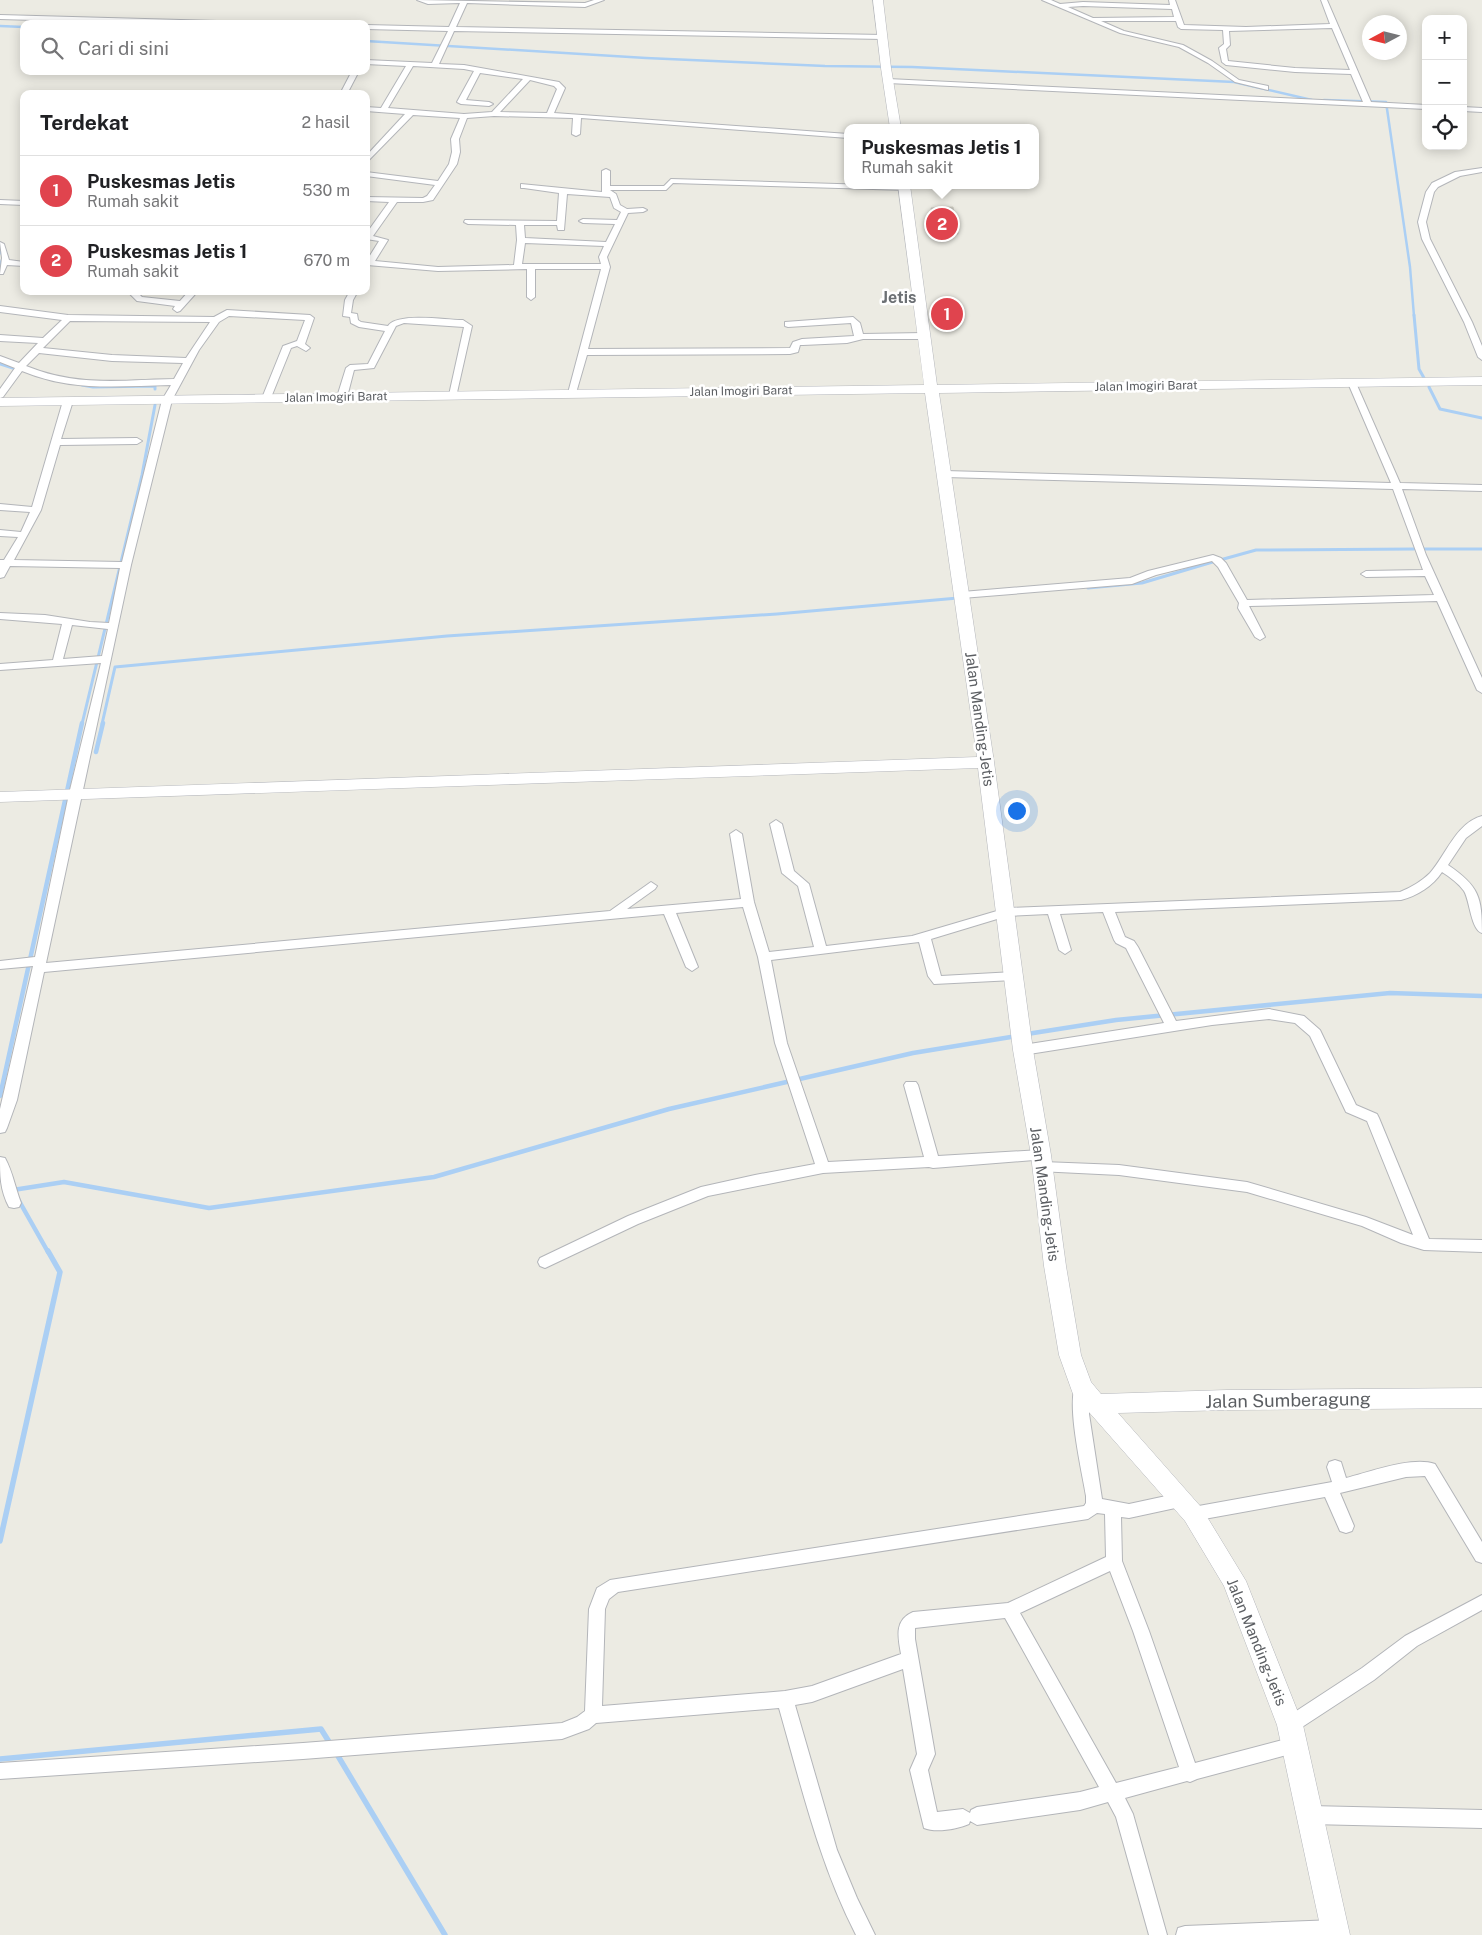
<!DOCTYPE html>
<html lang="id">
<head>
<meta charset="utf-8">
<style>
	body { margin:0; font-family:"Public Sans",sans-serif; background:#f6f6f6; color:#202124 }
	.controls { position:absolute; right:15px; top:15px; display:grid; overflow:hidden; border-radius:10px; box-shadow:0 2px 12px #0003 }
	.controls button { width:45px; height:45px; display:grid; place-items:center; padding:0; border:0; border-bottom:1px solid #e0e0e0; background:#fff; color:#202124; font:25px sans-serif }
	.compass { position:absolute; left:1362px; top:15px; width:45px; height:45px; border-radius:50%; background:#fff; box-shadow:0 2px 12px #0003; rotate:263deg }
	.you { position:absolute; left:1016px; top:810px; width:18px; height:18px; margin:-12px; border:4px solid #fff; border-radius:50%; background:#1a73e8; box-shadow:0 0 0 8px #1a73e833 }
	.badge { display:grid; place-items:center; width:32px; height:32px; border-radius:50%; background:#d35842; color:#fff; font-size:16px; font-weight:700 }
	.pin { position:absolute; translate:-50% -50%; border:2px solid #fff; box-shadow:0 1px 5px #0006 }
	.popup { position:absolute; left:844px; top:124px; width:195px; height:65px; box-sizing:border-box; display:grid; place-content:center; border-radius:10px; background:#fff; filter:drop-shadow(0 1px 4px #0005); font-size:16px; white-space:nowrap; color:#757577 }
	.popup b { font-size:19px; color:#202124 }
	.popup::after { content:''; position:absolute; left:50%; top:100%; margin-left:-10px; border:10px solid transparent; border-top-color:#fff }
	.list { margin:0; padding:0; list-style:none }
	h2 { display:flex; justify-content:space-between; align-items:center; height:65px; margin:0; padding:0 20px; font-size:21px }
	h2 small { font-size:16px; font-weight:400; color:#757577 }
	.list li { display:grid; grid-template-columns:32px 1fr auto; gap:15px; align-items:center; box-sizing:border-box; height:70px; padding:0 20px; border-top:1px solid #e0e0e0 }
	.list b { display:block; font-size:19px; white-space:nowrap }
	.list p { margin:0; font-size:16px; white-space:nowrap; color:#757577 }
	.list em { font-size:16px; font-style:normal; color:#757577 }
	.icon { flex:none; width:28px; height:28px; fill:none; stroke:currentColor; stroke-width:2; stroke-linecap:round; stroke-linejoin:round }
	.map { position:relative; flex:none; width:1482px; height:1935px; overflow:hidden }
	.search { position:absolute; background:#fff; box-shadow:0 2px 12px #0003; left:20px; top:20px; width:350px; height:55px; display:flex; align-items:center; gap:12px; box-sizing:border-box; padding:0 18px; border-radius:10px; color:#757577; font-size:19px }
	.panel { position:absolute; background:#fff; box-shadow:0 2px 12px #0003; left:20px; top:90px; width:350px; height:205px; border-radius:10px }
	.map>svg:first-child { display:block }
</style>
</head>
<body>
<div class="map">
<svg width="1482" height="1935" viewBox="0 0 1482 1935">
	<rect width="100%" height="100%" fill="#ecebe3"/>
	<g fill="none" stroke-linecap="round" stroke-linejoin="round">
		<path stroke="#abcff4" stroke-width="2.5" d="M0 26 24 27
			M366 41 646 58 825 66 912 67 1234 82 1312 100
			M1324 100 1386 102 1410 267 1414 316
			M0 250 3 257 0 265"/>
		<path stroke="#abcff4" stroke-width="3" d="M1414 315 1419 369 1424 378
			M0 364 19 370
			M82 385 93 387 155 386V389
			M1429 387 1440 409 1482 418
			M1422 549H1482
			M1220 560 1256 550 1414 549
			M1088 588 1142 583 1216 561
			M82 724 142 475 155 405
			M102 724 115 667 447 636 777 614 958 598"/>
		<path stroke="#abcff4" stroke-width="4.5" d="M96 752 103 723
			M1027 1034 1116 1020 1390 993 1482 996
			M0 1096 82 723
			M13 1190 64 1182 209 1208 434 1177 669 1109 913 1053 1017 1036
			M18 1199 48 1252"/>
		<path stroke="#abcff4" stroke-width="5.5" d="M0 1541 60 1272 48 1251
			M335 1751 445 1935
			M0 1759 321 1729 331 1745"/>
	</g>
	<path fill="#c7c6c0" stroke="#d0cdc2" d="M953 207 958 234H936L935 231H929L927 218H933L931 208Z"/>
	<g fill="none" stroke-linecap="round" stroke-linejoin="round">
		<g stroke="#b3b5b9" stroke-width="2">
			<path id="street" d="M417 0 585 3 594 0H604L585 7 467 3 456 27 883 35 886 37 883 39 454 31 439 64 464 65 559 82 565 88 554 113 848 134V138L581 118 580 134 576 136 572 134 573 118 494 116 467 118 459 139 460 152 457 164 433 200 423 202H397L373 236 388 240 375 261 438 267 514 265 517 240 516 225 468 224 464 222 465 220 557 221 559 193 524 188H521V184L602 192V171L606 169 610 171V186H664L671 179 904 186H907V190L673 183 666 190H610L616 194 620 205 627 209 643 208 647 210 643 212 628 213 607 257 610 267 588 349 790 348 793 342 802 339 854 336 851 323 788 327 785 326V322L853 317 860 323 863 334 924 333 928 336 924 339H863L847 343 803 345H800L798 352 790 354 587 355 576 393 572 396 568 393 601 269H535V297L531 300 527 297V269L438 271 367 265 366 262 379 241 366 239V234L389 202 366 201V197L423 198 427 196 435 185 366 176V172L438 181 449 164 452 152 451 139 460 118 413 115 366 163V156L405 114 366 111V107L381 108 406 66 366 64V60L432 63 448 31 366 29V25L449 27 460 3 428 4ZM413 66 464 69 474 71 457 102 461 104 489 106 493 104 489 102 466 100 480 73 523 79 492 112 464 114 388 108ZM530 80 554 86 557 89 547 113 500 112ZM567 194 610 197 614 208 621 212 617 220 583 219 579 221 583 223 615 224 606 242 525 238 524 225H557L558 230H564ZM525 243 604 246 599 257 601 264H522Z
				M1042 0H1051L1060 4 1083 2 1170 5 1169 0H1175L1184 25 1246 27 1330 24 1321 0H1327L1371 102 1426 105V109L888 83 884 81 888 79 1363 102 1351 74 1295 72 1226 65 1222 62 1219 48 1224 44 1223 30 1181 29 1178 27 1176 21H1101L1124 31 1183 45 1212 61 1239 80 1268 86V90L1235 82 1208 63 1179 47 1120 33ZM1083 6 1172 9 1174 17 1093 18 1068 7ZM1332 28 1350 70 1295 68 1228 61 1226 49 1230 45 1229 31Z
				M0 15 253 22 256 24H171L0 19Z
				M352 71H359L347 94H340Z
				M1463 107 1482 108V112L1463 111Z
				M1482 168V172L1460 176 1438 187 1434 192 1426 222 1430 239 1472 322 1482 346V360L1478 357 1464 322 1422 239 1418 222 1426 192 1432 183 1455 172Z
				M0 200 24 201V205L0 204Z
				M0 242 4 244 9 260 24 262V266L7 265 3 274H0L2 258Z
				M127 291H136L142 297 180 301 189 291H198L180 311 177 312 173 309 175 306 137 301Z
				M350 291H358L353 300 351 313 357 314 358 320 361 322 388 326C396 312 447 320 463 320L472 326 456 397H450L449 395 464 327 404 323 396 326 374 368 354 370 347 397 342 400 339 399 337 397 346 368 350 365 368 364 385 331 359 327 351 323 350 317 343 316 345 300Z
				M0 306 68 315 214 317 227 310 310 315 314 318 305 344 310 348 306 351 297 346 291 348 270 400 267 401 262 398 283 346 297 341 305 320 229 316 219 322 199 350 172 400 131 565 46 963 610 911 651 882 657 886 655 889 627 909 741 899 730 834 736 830 742 834 754 902 769 952 814 947 798 886 782 873 770 824 776 820 782 824 794 871 809 884 826 946 912 936 1007 908 1400 892C1410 888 1422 881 1430 873 1446 855 1456 823 1482 816V826L1466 838 1448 865C1479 886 1482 897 1482 933 1471 930 1470 901 1464 891 1458 883 1450 877 1442 872 1433 886 1417 896 1401 900L1115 912 1125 937 1134 941 1138 947 1176 1021 1269 1009 1304 1016 1320 1030 1356 1105 1377 1114 1379 1118 1429 1239 1482 1240V1252L1424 1250 1401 1243 1362 1226 1247 1192 1119 1175 1038 1171 1036 1167 1038 1163 1043 1162 1119 1165 1247 1182 1366 1217 1413 1235 1367 1121 1346 1112 1310 1036 1295 1023 1269 1019 1212 1025 1023 1055 1018 1053 1016 1050 1018 1047 1023 1045 1164 1023 1126 948 1116 943 1114 940 1103 912 1060 914 1071 950 1065 954 1059 950 1048 914 1007 916 931 939 941 976 1014 972 1020 976 1014 980 934 984 928 976 919 942 771 960 787 1043 828 1162 924 1157 904 1085 906 1082H916L918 1085 938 1156 1041 1150 1046 1151 1048 1155 1046 1159 933 1168 929 1167 823 1173 708 1196 638 1224 545 1268 540 1266 538 1262 540 1258 628 1216 701 1187 755 1175 815 1164 775 1043 758 957 743 907 676 913 698 967 692 971 686 967 664 914 44 972 17 1100 7 1128 5 1132 0 1133V1109L33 966 0 969V961L35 957 69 794 101 663 0 670V664L53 660 62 624 0 619V613L45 615 90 622 109 623 120 568 10 566 4 577 0 578V560H4L18 537 0 536V530L21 532 30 512 0 510V504L32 507 63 401 65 399H71L73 401 61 439 137 438 142 441 137 444 60 445 41 510 14 560 122 562 162 400 171 385C118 386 72 392 22 371L3 397 0 398V389L15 368 0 362V356L19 363 38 343 0 341V335L43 338 62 320 0 312ZM70 321 210 322 186 358 112 355 43 348ZM39 353 112 361 183 363 174 379C121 380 77 387 26 366ZM72 625 108 629 102 656 63 659Z
				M1352 380 1356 383 1400 483 1482 485V491L1402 489 1426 555 1482 678V693L1477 690 1437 601 1249 606 1265 637 1260 640 1255 637 1238 608 1239 603 1218 567 1212 561 1156 575 1132 584 962 598 957 595 962 592 1130 578 1148 571 1213 555 1221 558 1226 563 1247 600 1434 595 1425 576 1366 577 1361 574 1366 571 1423 570 1393 489 945 477 940 474 945 471 1391 483 1348 383Z
				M0 1157 5 1158C13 1173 15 1187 21 1203L19 1207 14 1208 9 1207C0 1190 0 1175 0 1157Z
				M1081 1382 1086 1384 1089 1388V1414L1102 1499 1129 1504 1180 1493 1186 1495 1188 1500 1186 1505 1180 1507 1129 1518 1121 1517 1122 1561 1149 1631 1195 1763 1294 1737 1300 1739 1303 1745 1300 1751 1294 1753 1197 1779 1190 1782 1187 1781 1125 1798 1133 1814 1167 1935H1149L1116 1817 1108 1802 1080 1810 977 1825 970 1821 969 1824C957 1829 936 1833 924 1828L910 1770 917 1754 903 1669 812 1702 795 1705 837 1850 857 1898 875 1935H856C819 1863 801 1785 779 1708L596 1723 589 1729 562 1739 303 1759 0 1779V1763L303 1743 562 1723 577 1717 585 1711 589 1609 597 1588 610 1580 1084 1506 1086 1503V1496C1082 1472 1066 1403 1076 1384ZM1097 1513 1105 1514 1106 1557 1008 1603 913 1612C894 1620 898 1637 901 1654L812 1686 785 1691 602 1706 605 1609 609 1599 618 1592 1088 1519ZM1110 1571 1133 1631 1179 1767 1116 1783 1020 1613ZM1005 1618 1099 1787 1080 1792 977 1807 971 1810 970 1813 963 1809 937 1812 928 1770 935 1754 915 1639V1628Z
				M1335 1460 1341 1462 1346 1478C1370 1472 1412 1456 1435 1464L1482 1542V1563L1476 1561 1425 1476 1406 1477 1340 1493 1354 1526 1352 1531 1346 1533 1340 1531 1325 1497 1193 1521 1187 1519 1185 1514 1187 1509 1193 1507 1332 1482 1327 1467 1329 1462Z
				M1482 1595V1610L1417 1646 1374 1680 1296 1731 1290 1733 1284 1731 1281 1725 1284 1719 1362 1668 1405 1636Z
				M1310 1806 1482 1810V1828L1310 1824 1304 1821 1301 1815 1304 1809Z
				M1335 1920 1342 1922 1344 1929 1342 1935H1176L1178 1928 1185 1926Z"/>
		</g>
		<g stroke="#b5b7bc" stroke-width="1">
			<path id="secondary" d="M873 0H883L891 68 901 128H890L881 68Z
				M898 185H910L937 385 1482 377V385L939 393 994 762 1033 1050 1051 1155 1066 1266 1081 1355 1091 1382 1101 1394 1227 1390 1482 1388V1408L1227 1410 1118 1413 1201 1507 1246 1581 1303 1725 1350 1935H1322L1277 1725 1224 1586 1185 1521 1073 1394 1059 1355 1044 1266 1031 1155 1013 1050 978 768 0 802V792L977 757 925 393 0 406V398L924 385Z"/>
		</g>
		<use href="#street" fill="#fff" fill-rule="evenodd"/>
		<use href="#secondary" fill="#fff" fill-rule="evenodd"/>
	</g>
	<g text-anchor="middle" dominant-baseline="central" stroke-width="5" stroke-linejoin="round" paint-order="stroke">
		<g font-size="12" fill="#5b5e62" stroke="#fff">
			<text transform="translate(1146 386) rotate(-1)">Jalan Imogiri Barat</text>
			<text transform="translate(741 391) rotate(-1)">Jalan Imogiri Barat</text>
			<text transform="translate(336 397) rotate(-1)">Jalan Imogiri Barat</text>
		</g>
		<g font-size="15" fill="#5b5e62" stroke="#fff">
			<text transform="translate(980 719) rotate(82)">Jalan Manding-Jetis</text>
			<text transform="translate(1045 1194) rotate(82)">Jalan Manding-Jetis</text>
			<text transform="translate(1257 1642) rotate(68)">Jalan Manding-Jetis</text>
		</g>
		<g font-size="16" font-weight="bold" fill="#6c7074" stroke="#fff">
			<text x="899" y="297">Jetis</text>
		</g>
		<g font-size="18" fill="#5b5e62" stroke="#fff">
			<text transform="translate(1288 1400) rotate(-1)">Jalan Sumberagung</text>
		</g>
	</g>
</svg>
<div class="controls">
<button>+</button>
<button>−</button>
<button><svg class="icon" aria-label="locate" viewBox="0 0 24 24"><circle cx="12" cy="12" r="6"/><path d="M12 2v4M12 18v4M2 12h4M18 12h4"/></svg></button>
</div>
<svg class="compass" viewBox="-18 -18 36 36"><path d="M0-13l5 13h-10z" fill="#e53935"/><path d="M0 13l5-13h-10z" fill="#757577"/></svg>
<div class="you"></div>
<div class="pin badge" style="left:947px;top:314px;background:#e0444e">1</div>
<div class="pin badge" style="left:942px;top:224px;background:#e0444e">2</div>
<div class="popup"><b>Puskesmas Jetis 1</b>Rumah sakit</div>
<div class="search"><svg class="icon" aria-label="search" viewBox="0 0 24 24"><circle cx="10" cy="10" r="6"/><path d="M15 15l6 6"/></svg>Cari di sini</div>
<section class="panel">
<h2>Terdekat<small>2 hasil</small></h2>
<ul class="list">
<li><span class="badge" style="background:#e0444e">1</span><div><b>Puskesmas Jetis</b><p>Rumah sakit</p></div><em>530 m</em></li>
<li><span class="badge" style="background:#e0444e">2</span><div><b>Puskesmas Jetis 1</b><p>Rumah sakit</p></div><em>670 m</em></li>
</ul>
</section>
</div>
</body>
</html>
